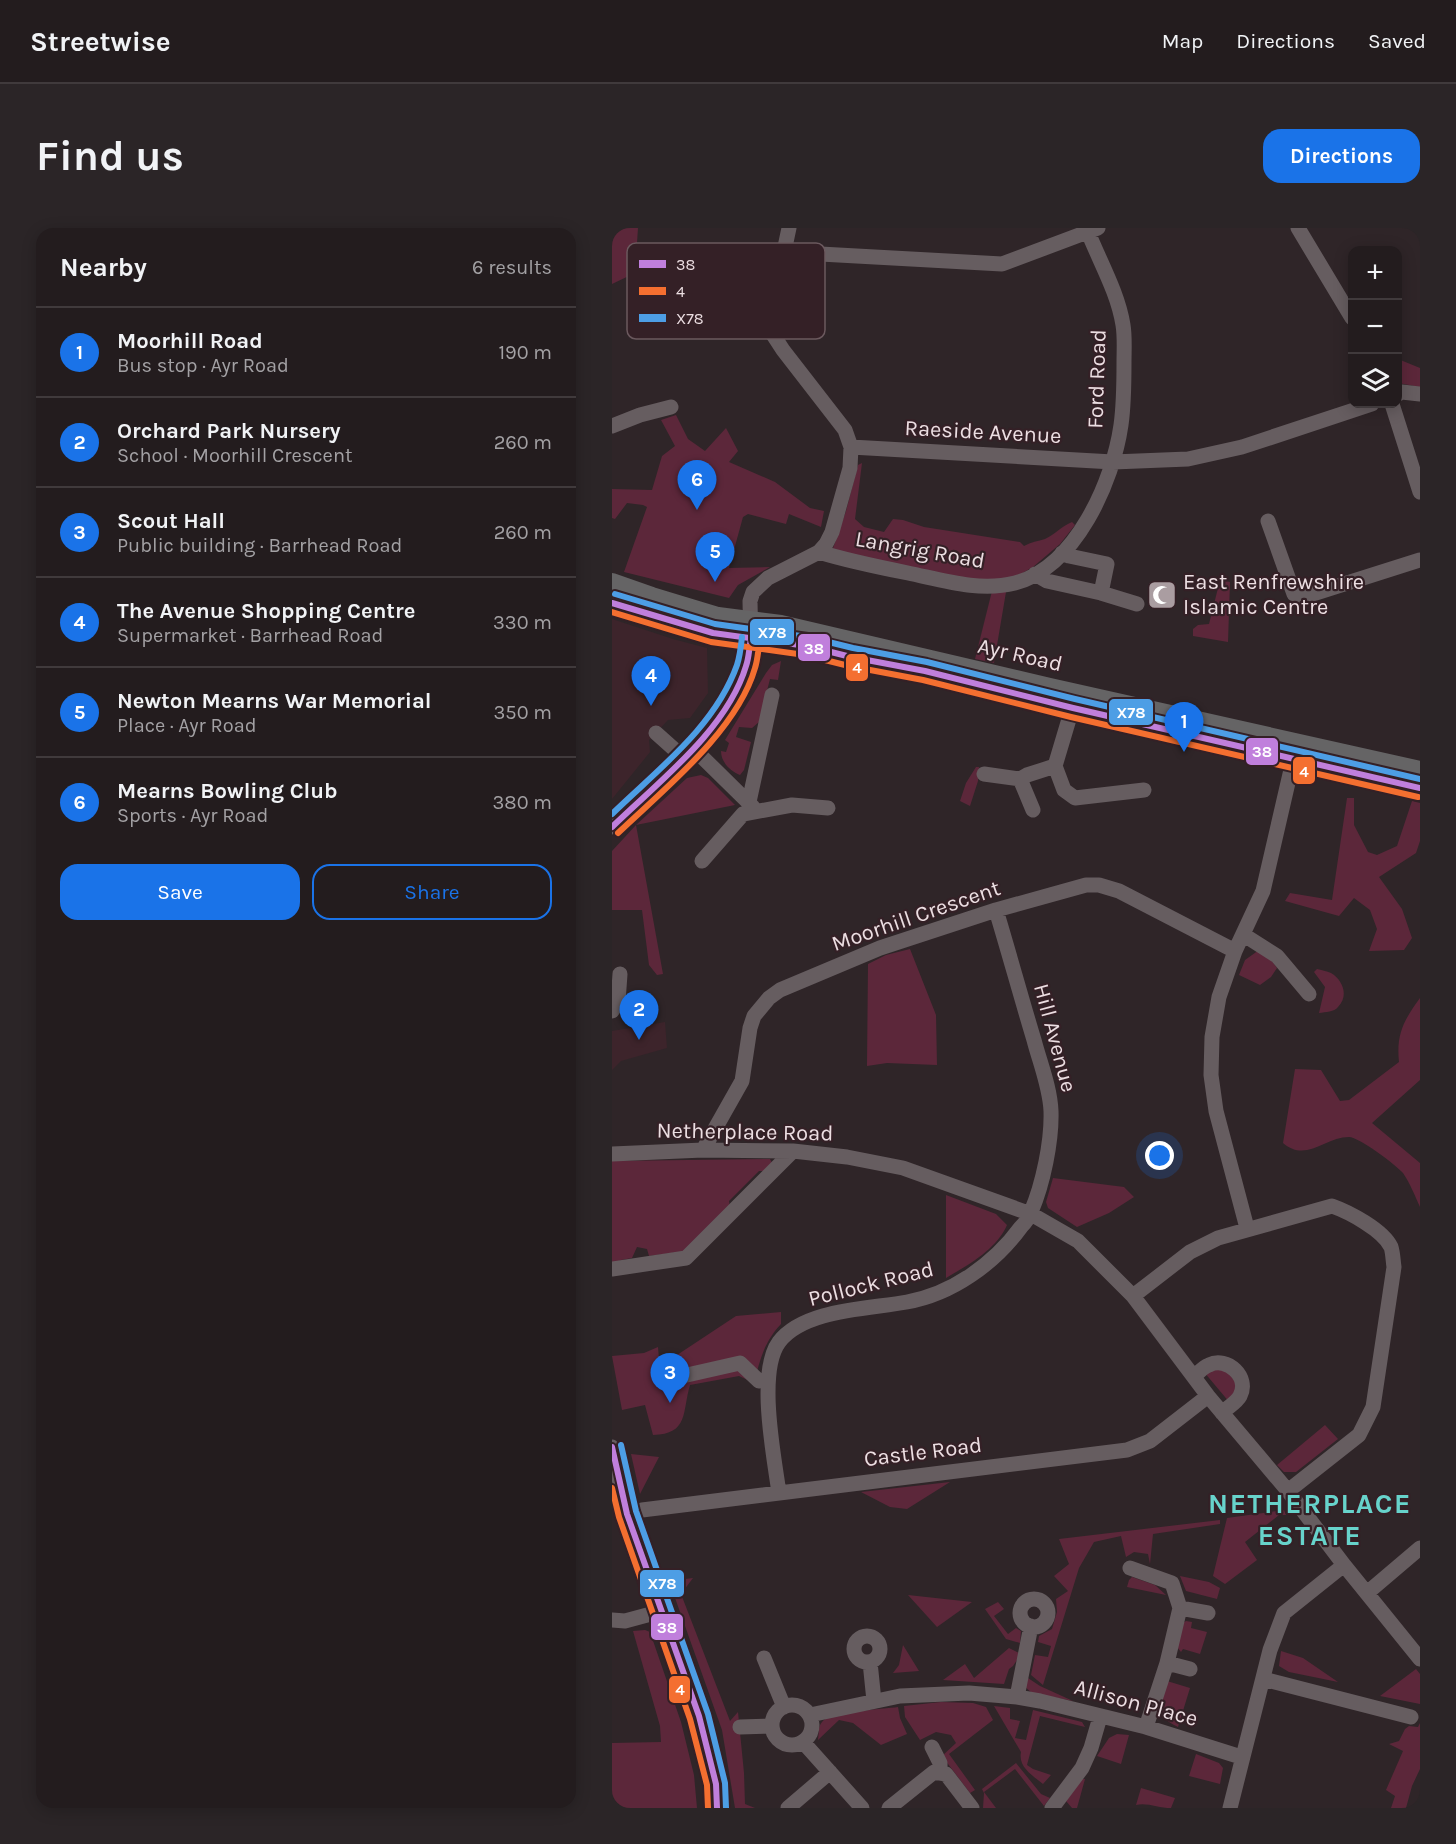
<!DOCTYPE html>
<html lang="en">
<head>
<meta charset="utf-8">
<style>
	body { margin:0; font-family:Karla,sans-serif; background:#2b2527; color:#f1f3f6 }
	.controls { position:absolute; right:18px; top:18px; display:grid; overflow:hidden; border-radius:12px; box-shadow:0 3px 15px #0003 }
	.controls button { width:54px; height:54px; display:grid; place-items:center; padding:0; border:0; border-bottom:2px solid #403a3c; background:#231c1e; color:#f1f3f6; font:30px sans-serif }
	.you { position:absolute; left:548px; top:928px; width:21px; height:21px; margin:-15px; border:4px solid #fff; border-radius:50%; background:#1a73e8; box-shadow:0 0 0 9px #1a73e833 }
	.badge { display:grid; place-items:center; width:39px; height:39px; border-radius:50%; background:#1a73e8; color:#fff; font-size:20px; font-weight:700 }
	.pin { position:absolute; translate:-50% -50px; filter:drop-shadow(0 2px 3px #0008) }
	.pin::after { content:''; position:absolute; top:32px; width:21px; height:18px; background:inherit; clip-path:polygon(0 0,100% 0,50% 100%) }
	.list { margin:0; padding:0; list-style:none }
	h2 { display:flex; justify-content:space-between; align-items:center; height:78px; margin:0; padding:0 24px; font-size:26px }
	h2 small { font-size:20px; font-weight:400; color:#a3a1a4 }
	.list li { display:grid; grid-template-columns:39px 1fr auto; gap:18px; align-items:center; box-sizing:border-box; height:90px; padding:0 24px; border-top:2px solid #403a3c }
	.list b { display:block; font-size:22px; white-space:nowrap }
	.list p { margin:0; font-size:20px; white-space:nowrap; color:#a3a1a4 }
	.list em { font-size:20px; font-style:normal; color:#a3a1a4 }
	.actions { display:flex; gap:12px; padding:18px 24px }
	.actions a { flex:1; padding:14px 0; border:2px solid #1a73e8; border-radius:18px; text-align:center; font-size:21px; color:#1a73e8 }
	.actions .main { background:#1a73e8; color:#fff }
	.icon { flex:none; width:33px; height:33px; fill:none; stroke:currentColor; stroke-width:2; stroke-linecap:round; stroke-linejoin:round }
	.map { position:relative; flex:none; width:808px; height:1580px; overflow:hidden; border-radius:18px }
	header { display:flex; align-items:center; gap:36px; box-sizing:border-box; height:84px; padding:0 30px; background:#231c1e; border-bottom:2px solid #403a3c }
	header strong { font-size:28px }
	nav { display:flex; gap:33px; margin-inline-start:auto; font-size:21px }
	.intro { display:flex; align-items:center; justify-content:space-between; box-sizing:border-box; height:144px; padding:0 36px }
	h1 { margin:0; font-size:42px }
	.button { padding:15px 27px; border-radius:18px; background:#1a73e8; color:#fff; font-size:21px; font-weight:700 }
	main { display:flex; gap:36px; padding:0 36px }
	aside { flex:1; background:#231c1e; border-radius:18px; box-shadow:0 3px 15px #0003 }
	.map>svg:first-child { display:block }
</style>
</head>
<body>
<header>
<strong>Streetwise</strong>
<nav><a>Map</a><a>Directions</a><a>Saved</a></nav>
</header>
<div class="intro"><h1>Find us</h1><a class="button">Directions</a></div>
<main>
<aside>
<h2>Nearby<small>6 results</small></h2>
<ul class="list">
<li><span class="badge">1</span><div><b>Moorhill Road</b><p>Bus stop · Ayr Road</p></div><em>190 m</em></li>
<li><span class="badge">2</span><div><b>Orchard Park Nursery</b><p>School · Moorhill Crescent</p></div><em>260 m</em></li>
<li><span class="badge">3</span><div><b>Scout Hall</b><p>Public building · Barrhead Road</p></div><em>260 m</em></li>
<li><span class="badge">4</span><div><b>The Avenue Shopping Centre</b><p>Supermarket · Barrhead Road</p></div><em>330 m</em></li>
<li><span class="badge">5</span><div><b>Newton Mearns War Memorial</b><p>Place · Ayr Road</p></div><em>350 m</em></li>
<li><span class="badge">6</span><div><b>Mearns Bowling Club</b><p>Sports · Ayr Road</p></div><em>380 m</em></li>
</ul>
<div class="actions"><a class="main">Save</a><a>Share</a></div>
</aside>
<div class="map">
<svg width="808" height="1580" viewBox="0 0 808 1580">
	<rect width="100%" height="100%" fill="#2f2528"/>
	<path fill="#3d242b" d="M0 391 61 411 95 420 96 465 78 490 56 492 37 512 38 524 0 571Z
		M53 794 55 820 9 833 0 842V803Z"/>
	<path fill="#5c273a" d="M0 0H26L23 45 0 56Z
		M786 131 808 140V159L786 155Z
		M64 187 76 211 93 223 114 200 126 223 117 234 163 254 198 280 212 283 209 299 177 286 174 296 136 286 131 289 117 340 158 339 126 357 117 370 12 344 35 279 31 277 15 275 3 291 0 290V261L40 262 50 228 63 218 49 192Z
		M250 235 243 291 252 299 272 304 281 291 291 292 312 299 408 314 412 318C419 314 426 313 433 311 442 307 450 298 460 294L463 297 448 316 421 339 400 351 359 353 220 323 234 283 246 237Z
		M608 352 618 354 616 414 581 408V401L586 397 597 396Z
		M380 363 394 364 382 435 363 431Z
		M169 433 166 452 158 451 147 494 140 500 127 499 124 509 139 514 132 542 128 547C118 543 109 534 109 523L114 524 117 515 113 512 154 445 160 437Z
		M364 539H367L366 553 358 578 348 573 354 555Z
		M89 547 96 550 123 577 24 597 51 746 45 747 37 737 30 682H0V623L24 597 75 550Z
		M735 570H742V597L756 624 765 627 785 618 800 573 808 575V613L804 625 767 649 790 681 800 710 792 722 757 723 765 701 758 682 742 670 727 688 673 673 678 665 720 672Z
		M298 721 324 787 325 837 275 835 255 838 256 736 274 727Z
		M647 722 655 726 665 740 659 749 648 757 627 747 633 732Z
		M705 741C709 742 715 743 719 745 731 752 737 768 726 779 722 784 714 784 707 785L713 759 702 744Z
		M808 770V852L760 895 808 935V979C803 968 798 955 791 945 784 937 747 909 737 909 713 909 694 935 671 915L683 841 709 842 728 873 737 872 787 834C784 806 792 792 808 770Z
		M158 931 160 935 154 943H147L117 973 118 979 75 1023 37 1028 35 1021 25 1019 20 1030 9 1032 0 1037V933Z
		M441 950 512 959 522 969 497 985 465 999 436 980 434 974Z
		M334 967 384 986 395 997C384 1022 356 1037 334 1050Z
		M169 1084V1096C152 1114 148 1132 142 1155L127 1148 78 1157C70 1184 77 1206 41 1207L33 1177 10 1182 0 1128 32 1125 46 1119 47 1131H59L124 1088Z
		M614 1140 627 1160 618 1175 592 1144Z
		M713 1197 726 1211 684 1244H672L665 1237Z
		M19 1226 47 1229 28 1266Z
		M338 1254 295 1281 278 1279 249 1264Z
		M672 1282 674 1287H667L633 1314 645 1332 613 1356 601 1348 615 1290Z
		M608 1292V1296L541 1306 538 1336 536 1326 522 1324 514 1329 509 1308 482 1314 467 1340 431 1457 419 1447 423 1427 436 1429 439 1418 426 1414 427 1408 440 1401 445 1384 444 1371 456 1363 442 1348 457 1336 447 1311Z
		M568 1348 597 1354 608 1360 605 1371 574 1363Z
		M520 1349 543 1357 554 1367 515 1359 517 1352Z
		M81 1350 69 1366 118 1493 126 1484 132 1545 133 1576 143 1580H123L110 1502 57 1353Z
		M296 1367 360 1374 325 1399Z
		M386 1374 392 1381 382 1388 396 1406 404 1400 409 1403 408 1415 394 1411 373 1381Z
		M574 1393 580 1394 579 1400 595 1404 588 1426 571 1421 569 1424 565 1419 571 1395Z
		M33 1402 38 1404 69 1494 82 1547 85 1580H0V1515L49 1514 48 1498 21 1403Z
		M291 1417 307 1443 281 1445 287 1437Z
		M397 1420 409 1426 401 1438 397 1441 392 1456 331 1452 353 1436 362 1450Z
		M669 1423 691 1430 726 1454 677 1444 667 1438Z
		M804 1441 808 1446V1476L768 1468Z
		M413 1448 428 1458 461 1473 420 1465 412 1458Z
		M555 1453 578 1460 566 1499C539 1485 547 1479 555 1453Z
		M329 1474 361 1475 374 1479 381 1492 337 1526 363 1562 358 1565 330 1528 344 1515 339 1507 324 1504 308 1512 293 1489 292 1478Z
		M382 1478 398 1480V1491L408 1493 403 1510 414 1512 421 1482 470 1494 473 1499 428 1488 415 1537 421 1541 439 1547 431 1556C420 1547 406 1539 409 1524Z
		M286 1479 288 1490 295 1506 269 1517 241 1495 227 1492 206 1512C207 1506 206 1498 210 1494 216 1484 272 1481 286 1479Z
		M808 1495V1541L800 1558 794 1580H779L783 1568 774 1562 791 1523 777 1516 787 1513 793 1501 797 1498 806 1499Z
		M505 1506 517 1507 509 1536 485 1528 497 1510Z
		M584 1526 607 1535 611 1540 608 1556 577 1548Z
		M404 1535 429 1566 438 1570 432 1578 403 1541 372 1564 384 1580H371L372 1565 370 1561Z
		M470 1551H473L465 1580H460L454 1573Z
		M529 1560 563 1570 559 1580C547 1580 534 1574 524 1577Z"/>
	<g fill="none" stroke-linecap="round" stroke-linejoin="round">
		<path stroke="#665d60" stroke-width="15" d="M686 0 740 90
			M172 24 390 36 486 0
			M786 166 790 164 808 166
			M780 176 808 264
			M0 198 28 187 59 179
			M239 219 501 234 576 231 630 219 760 176
			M656 293 682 366 688 370 808 332
			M207 324C236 333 266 339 296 345 330 352 367 364 403 355 464 339 501 253 509 197 512 176 512 155 512 134 512 122 513 109 511 97 506 65 488 34 476 4
			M423 346 435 353 489 365 495 336 457 328 450 325
			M489 365 525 376
			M463 471 443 538 452 562 463 570 532 562
			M44 505 72 530
			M81 520 141 579
			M372 546 408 551 415 547 443 538
			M408 551 421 582
			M137 574 160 467
			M0 599 81 520 122 467 139 422 138 373 141 364 156 350 207 324 214 316 220 304 238 240 239 219 233 202 171 122 158 102V90L177 0
			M90 633 131 586 180 577 216 580
			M632 707 665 728 697 766
			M0 783 6 774 8 746
			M91 922 130 853 138 800 142 788 157 770 168 762 268 720 384 682 474 657H487L507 663 623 723
			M0 926 91 922 181 923 235 929 291 940 419 986 466 1013 521 1068 596 1168 676 1263 732 1337 808 1431
			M635 1000 604 883 599 847 600 809 607 769 623 723 651 663 684 520
			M0 1041 74 1030 181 923
			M521 1068 578 1024 606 1010 720 978C737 984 771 1002 779 1019 781 1025 781 1033 782 1039L761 1179 747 1207 676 1263
			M75 1147 128 1135 147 1153 156 1151
			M582 1149C586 1145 591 1139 597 1137 615 1128 638 1149 628 1168 625 1174 615 1180 610 1185
			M0 1219 15 1286 87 1488 104 1556 105 1580
			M167 1265C162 1228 145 1144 167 1114 192 1081 258 1081 295 1074 340 1066 382 1036 409 999 413 995 417 990 419 984 431 956 440 913 439 883 438 859 428 835 422 812 409 769 397 725 384 682
			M15 1286 30 1282 515 1222 538 1213 596 1168
			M518 1340 560 1355 568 1380 555 1435 534 1499
			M755 1365 808 1320
			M408 1385a14 14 0 1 1 28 0a14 14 0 1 1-28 0Z
			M568 1380 596 1385
			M0 1392 13 1393 50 1383
			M242 1421a13 13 0 1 1 26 0a13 13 0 1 1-26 0Z
			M152 1430 172 1479
			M258 1434 262 1473
			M555 1435 578 1441
			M651 1451 799 1489
			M405 1469 419 1398
			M160 1497a20 20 0 1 1 40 0a20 20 0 1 1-40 0Z
			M198 1487 288 1468 357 1465 405 1469 428 1473 534 1499 629 1529
			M128 1499 160 1498
			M191 1514 250 1580
			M320 1519 328 1535V1545
			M176 1580 218 1544
			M277 1580 322 1544 334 1546 360 1580
			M440 1580 470 1540 479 1520 488 1489
			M618 1580 658 1422 672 1385 732 1337"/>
		<path stroke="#656465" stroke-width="18" d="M0 354 40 368 106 388 169 396 438 459 808 542
			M0 375 101 405 195 418 239 429 313 443 461 480 808 560"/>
		<g stroke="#342026" stroke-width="10">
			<path id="bus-1" d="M0 375 101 405 195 418 239 429 313 443 461 480 808 560
				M0 599C46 554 115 502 134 438 137 430 137 420 139 411
				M0 1219 15 1286 87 1488 104 1556 105 1580"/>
		</g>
		<g stroke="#342026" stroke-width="10">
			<path id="bus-2" d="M0 384 99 414 193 427 237 438 311 452 459 489 806 569
				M6 605C52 561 125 503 143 440 146 431 146 421 148 413
				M0 1260 7 1289 78 1491 95 1557 96 1580"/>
		</g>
		<g stroke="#342026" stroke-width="10">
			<path id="bus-3" d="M3 366 103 396 196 409 241 420 315 434 463 471 808 551
				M0 586C45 542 103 499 125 437 128 428 129 418 130 409
				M9 1217 24 1283 96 1486 113 1555 114 1580"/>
		</g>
		<use href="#bus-1" stroke="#c07fdc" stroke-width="6"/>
		<use href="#bus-2" stroke="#f46f30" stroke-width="6"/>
		<use href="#bus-3" stroke="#4d9ee5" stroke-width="6"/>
	</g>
	<defs>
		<g id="mosque-square" transform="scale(1.5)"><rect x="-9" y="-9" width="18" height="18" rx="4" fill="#aa9da1" stroke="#342026"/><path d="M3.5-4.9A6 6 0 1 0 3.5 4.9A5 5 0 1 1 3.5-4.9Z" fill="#fff"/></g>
	</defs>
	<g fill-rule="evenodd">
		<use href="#mosque-square" x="550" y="367"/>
	</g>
	<g text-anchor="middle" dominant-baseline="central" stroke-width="4.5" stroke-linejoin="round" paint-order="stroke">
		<g font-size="22" fill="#ecdee2" stroke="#342026">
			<text transform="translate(485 151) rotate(-88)">Ford Road</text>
			<text transform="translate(371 204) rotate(3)">Raeside Avenue</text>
			<text transform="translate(308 322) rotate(10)">Langrig Road</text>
			<text transform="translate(408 427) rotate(13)">Ayr Road</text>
			<text transform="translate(304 688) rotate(-19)">Moorhill Crescent</text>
			<text transform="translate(443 810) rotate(75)">Hill Avenue</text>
			<text transform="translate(133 904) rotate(1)">Netherplace Road</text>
			<text transform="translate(259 1056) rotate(-14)">Pollock Road</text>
			<text transform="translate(311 1224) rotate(-7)">Castle Road</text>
			<text transform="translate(524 1475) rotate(15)">Allison Place</text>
		</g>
		<g font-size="22" fill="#ecdee2" stroke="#342026" text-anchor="start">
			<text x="571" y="354">East Renfrewshire<tspan x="571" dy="25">Islamic Centre</tspan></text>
		</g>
		<g font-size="28" font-weight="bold" letter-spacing="1.5" fill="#67d3cb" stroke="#342026">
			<text x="698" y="1275">NETHERPLACE<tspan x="698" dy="32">ESTATE</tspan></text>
		</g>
	</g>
	<rect x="15" y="15" width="198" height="96" rx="9" fill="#342026" stroke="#6b595e" stroke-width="1.5"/>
	<rect x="27" y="32" width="27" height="8" fill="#c07fdc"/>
	<rect x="27" y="59" width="27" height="8" fill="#f46f30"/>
	<rect x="27" y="86" width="27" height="8" fill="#4d9ee5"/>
	<g font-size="16" fill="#ecdee2">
		<text x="64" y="42">38</text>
		<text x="64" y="69">4</text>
		<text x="64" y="96">X78</text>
	</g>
	<g stroke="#342026" stroke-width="2">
		<rect x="137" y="390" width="46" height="28" rx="6" fill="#4d9ee5"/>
		<rect x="185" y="405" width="34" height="29" rx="6" fill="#c07fdc"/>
		<rect x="233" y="425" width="24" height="29" rx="6" fill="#f46f30"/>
		<rect x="496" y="470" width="46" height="28" rx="6" fill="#4d9ee5"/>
		<rect x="633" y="509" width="34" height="29" rx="6" fill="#c07fdc"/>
		<rect x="680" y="528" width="24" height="29" rx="6" fill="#f46f30"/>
		<rect x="27" y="1341" width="46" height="29" rx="6" fill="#4d9ee5"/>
		<rect x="38" y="1385" width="34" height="28" rx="6" fill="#c07fdc"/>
		<rect x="56" y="1447" width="23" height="29" rx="6" fill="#f46f30"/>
	</g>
	<g font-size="16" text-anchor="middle" font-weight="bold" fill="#fff">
		<text x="160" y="410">X78</text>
		<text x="202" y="426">38</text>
		<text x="245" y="445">4</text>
		<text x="519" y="490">X78</text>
		<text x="650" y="529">38</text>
		<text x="692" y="549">4</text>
		<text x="50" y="1361">X78</text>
		<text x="55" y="1405">38</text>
		<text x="68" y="1467">4</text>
	</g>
</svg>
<div class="controls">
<button>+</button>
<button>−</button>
<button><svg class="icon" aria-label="layers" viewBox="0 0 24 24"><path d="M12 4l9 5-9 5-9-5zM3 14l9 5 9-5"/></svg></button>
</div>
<div class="you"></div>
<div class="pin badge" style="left:572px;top:524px">1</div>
<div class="pin badge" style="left:27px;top:812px">2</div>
<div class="pin badge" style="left:58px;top:1175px">3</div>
<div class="pin badge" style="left:39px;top:478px">4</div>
<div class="pin badge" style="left:103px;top:354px">5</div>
<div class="pin badge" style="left:85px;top:282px">6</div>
</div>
</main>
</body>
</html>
